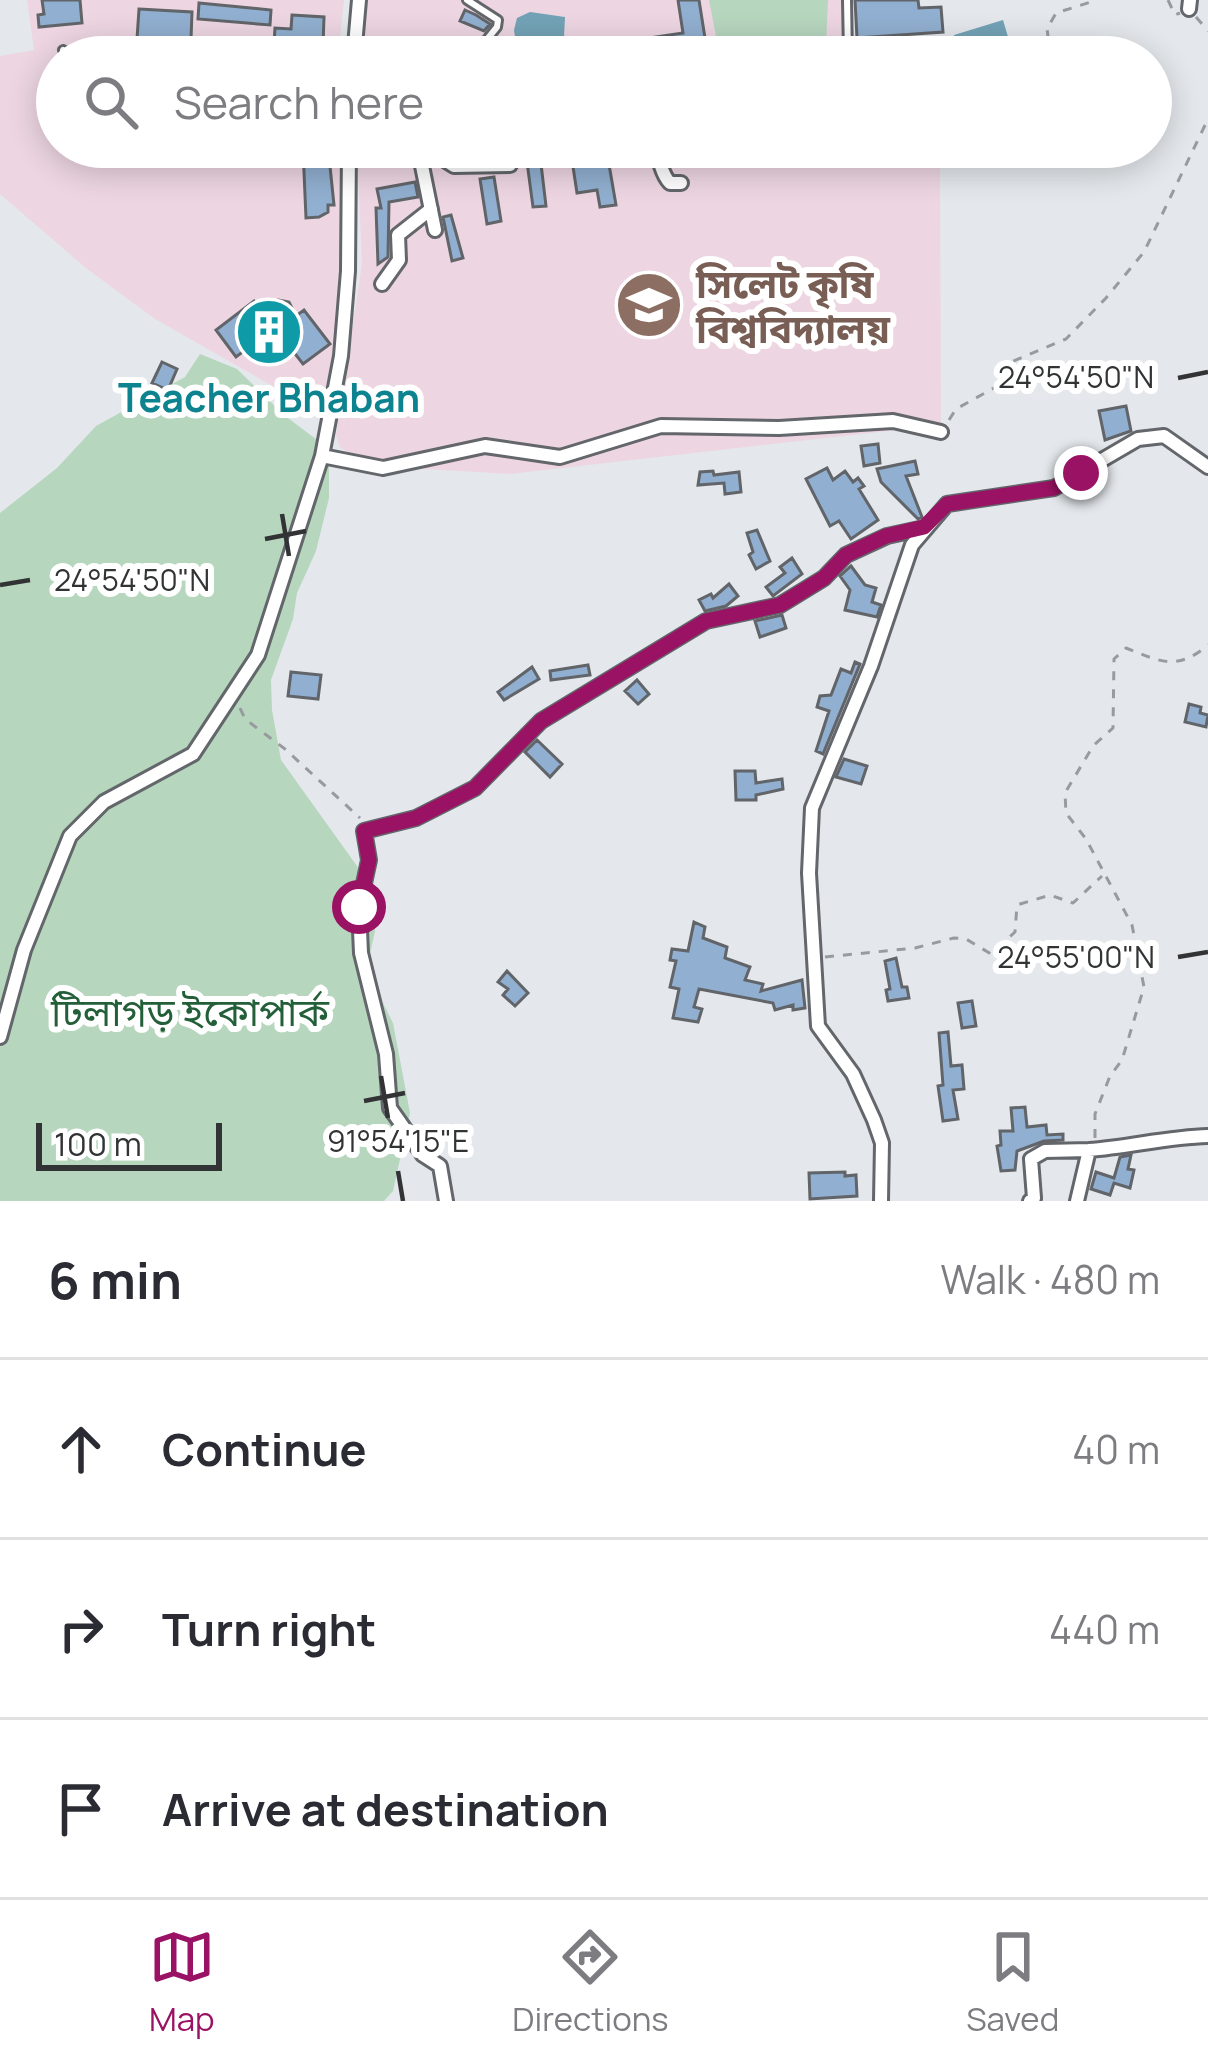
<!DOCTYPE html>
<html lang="en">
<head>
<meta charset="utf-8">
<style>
	body { margin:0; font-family:Manrope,"Noto Sans Bengali",sans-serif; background:#f7f7f7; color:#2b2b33 }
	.scale { position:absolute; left:36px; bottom:30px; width:186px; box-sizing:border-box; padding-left:12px; border:6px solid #313334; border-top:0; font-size:33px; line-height:42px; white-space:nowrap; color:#313334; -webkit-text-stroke:9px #fff; paint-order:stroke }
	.stop { position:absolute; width:36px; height:36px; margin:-27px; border:9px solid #9a1264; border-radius:50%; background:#fff }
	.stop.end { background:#9a1264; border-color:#fff; box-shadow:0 3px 12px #0008 }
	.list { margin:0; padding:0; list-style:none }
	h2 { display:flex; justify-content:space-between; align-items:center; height:156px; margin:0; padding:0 48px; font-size:51px }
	h2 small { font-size:39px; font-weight:400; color:#7c7c81 }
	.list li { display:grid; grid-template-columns:78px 1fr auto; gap:36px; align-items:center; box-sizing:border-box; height:180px; padding:0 48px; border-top:3px solid #e1e1e2 }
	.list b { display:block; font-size:45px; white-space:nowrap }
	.list em { font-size:39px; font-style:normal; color:#7c7c81 }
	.icon { flex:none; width:66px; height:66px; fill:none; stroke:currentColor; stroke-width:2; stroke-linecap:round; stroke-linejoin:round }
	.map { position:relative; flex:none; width:1208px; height:1201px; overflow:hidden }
	.search { position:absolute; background:#fff; box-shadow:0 6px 30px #0003; left:36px; right:36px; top:36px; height:132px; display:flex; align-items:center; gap:30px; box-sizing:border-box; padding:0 42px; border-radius:66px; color:#7c7c81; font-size:45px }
	.sheet { height:696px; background:#fff }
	nav { display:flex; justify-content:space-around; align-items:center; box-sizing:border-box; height:168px; border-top:3px solid #e1e1e2; background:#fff; font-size:33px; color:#7c7c81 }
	nav a { display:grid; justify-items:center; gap:6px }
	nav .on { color:#9a1264 }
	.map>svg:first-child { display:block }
</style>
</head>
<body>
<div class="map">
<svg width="1208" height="1201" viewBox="0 0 1208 1201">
	<rect width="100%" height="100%" fill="#e4e8ec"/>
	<path fill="#edd6e2" d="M27 0H344L338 57H57V147H340L341 235 335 343 320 413 155 319 87 269 0 194V56L34 50Z
		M367 0H843L842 50 935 38 937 57H359Z
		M357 147H940L941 425 510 474 423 469 350 454 340 447 336 435 362 264Z"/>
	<path fill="#b7d6be" d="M709 0H828L826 45 720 57Z
		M200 354 237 369 284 415 329 449V498L316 551 297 593 293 619 271 680 272 710 281 760 357 866 370 909 375 931 370 954 383 1003 393 1023 410 1113 393 1191 384 1201H0V513L57 468 96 426 185 377Z"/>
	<path fill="#73a2b6" d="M530 12 565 17 563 57H518L514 30 517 18Z
		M1003 20 1014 57H961L954 35Z"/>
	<path fill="#91afd0" stroke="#616468" stroke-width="3" d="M42 0H80L82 23 39 27 38 15 44 14Z
		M678 0H699L708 57H632L629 41 683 33Z
		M855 0H918L919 8 941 7 943 32 857 38Z
		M199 3 271 10 270 25 198 19Z
		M139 9 192 12 191 39H137Z
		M465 10 476 15 490 24 484 31 460 21Z
		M292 15 324 17 323 46 274 43 275 28 291 29Z
		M328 147 334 205H328V212L319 217 306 218 303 149Z
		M525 147H539L546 206 533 207Z
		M570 147H606L616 205 600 207 597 190 577 193Z
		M494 177 501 221 487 224 480 179Z
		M415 182 418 197 389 202 388 257 378 264 376 208H381L377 189Z
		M451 215 463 258 452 261 443 217Z
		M278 300 289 302 296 316 304 310 330 344 303 364 282 337 272 344 265 335 236 357 216 330 254 301 264 313Z
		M162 362 177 369 168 390 152 383Z
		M1126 406 1131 431 1105 440 1099 411Z
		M878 444 880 463 864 466 861 446Z
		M915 461 918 474 906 476 922 517 918 519 881 482 877 469Z
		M827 468 833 480 845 471 853 482 858 478 864 486 859 489 878 520 851 539 839 521 830 526 806 479Z
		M713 471 714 475 739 472 741 492 725 494 724 483 698 485 700 472Z
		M757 530 770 561 756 569 749 555 753 552 747 533Z
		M792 558 802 574 773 596 766 587 785 573 780 567Z
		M851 566 865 585 876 588 872 602 881 605 877 617 845 610 850 590 840 576Z
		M729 584 738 596 726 606 705 611 699 600 711 594 713 598Z
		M782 615 786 628 760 637 755 621Z
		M855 662 860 664 823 754 816 751 829 711 817 707 820 696 831 695 841 669 851 673Z
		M588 665 590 675 551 680 550 671Z
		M532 667 539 679 504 700 498 692Z
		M291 672 321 675 318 699 288 696Z
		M637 680 649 694 638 704 625 691Z
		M1189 704 1201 707 1200 713 1208 715 1206 727 1185 722Z
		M537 740 562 764 550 777 525 752Z
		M844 759 867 766 861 784 836 777Z
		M735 771H755L756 783 782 779 783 789 756 795V800H736Z
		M694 922 705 927 703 938 727 947 725 958 750 967 745 980 763 984 761 991 802 980 805 1008 793 1010V1005L775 1010 773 1003 699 989 694 1007 702 1009 698 1022 673 1018 679 989 670 987 676 961 670 960 672 949 688 951Z
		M896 958 902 987H907L909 998 888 1001 886 990 890 989 885 961Z
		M507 971 528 993 515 1006 503 995 508 989 498 982Z
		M972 1001 976 1026 962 1028 958 1003Z
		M948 1032 951 1066 962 1065 964 1089 953 1090 958 1119 943 1121 938 1086 943 1085 939 1033Z
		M1025 1107 1027 1127 1046 1125 1047 1135 1063 1134V1140L1044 1141 1017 1151 1015 1170 1001 1171 997 1146 1001 1145 1000 1131H1013L1011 1108Z
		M1131 1155 1128 1169 1134 1170 1130 1188 1114 1183 1110 1195 1091 1189 1096 1172 1114 1178 1120 1157Z
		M845 1172V1176L856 1175 857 1196 810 1199 809 1173Z"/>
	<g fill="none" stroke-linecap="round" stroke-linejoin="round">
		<g stroke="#63666a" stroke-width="12">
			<path id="lane" d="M467 0 498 20 497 27 480 48 482 57
				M63 50 74 57
				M108 57 146 44 354 55
				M833 57 848 54 847 0"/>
		</g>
		<g stroke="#63666a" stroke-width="18">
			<path id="street" d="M1189 9 1190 0
				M354 57 359 0
				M643 147C664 151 657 170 670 183H681
				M348 155 440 157 454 166 510 165 508 147
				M420 156 435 230
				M382 284 399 260 398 235 431 209
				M322 456 383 468 485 446 560 457 661 426 779 428 893 421 941 432
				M0 1037 24 950 70 836 104 802 193 754 258 655 322 456 341 356 348 271 349 147
				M1089 1150C1129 1147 1168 1137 1208 1136
				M446 1201 440 1166 423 1155 390 1108 386 1054 361 953 359 907 369 860 364 831 416 818 475 788 541 721 706 621 780 605 824 578 846 555 887 536 924 528
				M881 1201 882 1143 874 1120 853 1074 818 1026 809 873 812 808 871 666 912 545 947 504 1054 488 1138 439 1164 436 1208 467
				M1030 1201 1034 1198 1031 1159 1045 1151 1089 1150 1077 1201"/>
		</g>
		<path stroke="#989b9e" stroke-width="3" stroke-dasharray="9 9" stroke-linecap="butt" d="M1168 0 1175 15 1180 13
			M1196 17 1208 31
			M1051 57 1047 29 1056 13 1097 0
			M949 420 956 409 994 388 1011 362 1066 339 1106 298 1144 252 1208 119
			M240 708 245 719 285 749 360 818
			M825 957 915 948 954 938 966 939 991 954 1015 932 1017 905 1050 895 1073 903 1102 876
			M1095 1138V1114L1110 1076 1122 1060 1144 987 1132 925 1086 839 1066 813 1065 793 1093 746 1113 728 1114 659 1126 648C1161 662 1177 671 1208 645"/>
		<use href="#lane" stroke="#fff" stroke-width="6"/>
		<use href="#street" stroke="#fff" stroke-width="12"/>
	</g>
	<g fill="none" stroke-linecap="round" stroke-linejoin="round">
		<path stroke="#9a1264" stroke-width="15" d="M359 907 369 860 364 831 416 818 475 788 541 721 706 621 780 605 824 578 846 555 886 536 924 527 947 504 1054 488 1081 473"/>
	</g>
	<path fill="none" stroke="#313334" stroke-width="4.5" d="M1178 378 1208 372M282 514 289 556M265 539 306 531M0 585 30 580M1178 957 1208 952M381 1076 388 1118M364 1101 405 1093M398 1171 403 1201"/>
	<defs>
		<g id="university-disc" transform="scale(3.45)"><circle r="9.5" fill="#8d6e63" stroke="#fff"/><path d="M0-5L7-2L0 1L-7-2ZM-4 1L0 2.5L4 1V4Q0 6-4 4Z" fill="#fff"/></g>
		<g id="building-disc" transform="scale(3.45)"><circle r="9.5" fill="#0f9aa8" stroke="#fff"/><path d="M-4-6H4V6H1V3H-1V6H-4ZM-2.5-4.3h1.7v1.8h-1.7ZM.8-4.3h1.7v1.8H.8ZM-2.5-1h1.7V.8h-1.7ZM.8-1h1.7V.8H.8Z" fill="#fff"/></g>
	</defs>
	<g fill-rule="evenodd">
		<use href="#university-disc" x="649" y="305"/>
		<use href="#building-disc" x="269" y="332"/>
	</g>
	<g text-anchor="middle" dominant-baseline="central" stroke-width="12" stroke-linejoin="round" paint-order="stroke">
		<g font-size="39" font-weight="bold" fill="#785e54" stroke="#fff" text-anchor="start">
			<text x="696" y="283">সিলেট কৃষি<tspan x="696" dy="45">বিশ্ববিদ্যালয়</tspan></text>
		</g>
		<g font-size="39" font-weight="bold" fill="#0d838f" stroke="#fff">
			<text x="269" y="397">Teacher Bhaban</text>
		</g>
		<g font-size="39" fill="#235f38" stroke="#fff">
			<text x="190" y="1011">টিলাগড় ইকোপার্ক</text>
		</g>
	</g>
	<g font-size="30" text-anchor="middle" fill="#313334" stroke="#fff" stroke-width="12" stroke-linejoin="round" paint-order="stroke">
		<text x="1076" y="388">24°54'50"N</text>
		<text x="132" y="591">24°54'50"N</text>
		<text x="1076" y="968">24°55'00"N</text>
		<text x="398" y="1152">91°54'15"E</text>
	</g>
</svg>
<div class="scale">100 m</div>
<div class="stop" style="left:359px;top:907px"></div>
<div class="stop end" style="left:1081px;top:473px"></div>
<div class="search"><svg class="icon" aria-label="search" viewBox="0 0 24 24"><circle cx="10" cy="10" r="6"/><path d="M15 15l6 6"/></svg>Search here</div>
</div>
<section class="sheet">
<h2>6 min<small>Walk · 480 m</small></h2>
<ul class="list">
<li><svg class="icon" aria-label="ahead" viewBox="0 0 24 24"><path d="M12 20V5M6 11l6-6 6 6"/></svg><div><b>Continue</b></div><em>40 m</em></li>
<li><svg class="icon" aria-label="right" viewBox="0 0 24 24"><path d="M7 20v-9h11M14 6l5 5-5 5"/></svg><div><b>Turn right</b></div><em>440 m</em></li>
<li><svg class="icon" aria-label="arrive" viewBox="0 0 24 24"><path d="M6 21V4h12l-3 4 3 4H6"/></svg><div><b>Arrive at destination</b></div></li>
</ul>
</section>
<nav>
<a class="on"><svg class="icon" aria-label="map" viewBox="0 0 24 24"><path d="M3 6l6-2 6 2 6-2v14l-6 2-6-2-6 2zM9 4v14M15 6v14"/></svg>Map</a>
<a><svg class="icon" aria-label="directions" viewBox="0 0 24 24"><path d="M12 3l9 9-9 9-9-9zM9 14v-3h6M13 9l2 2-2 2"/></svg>Directions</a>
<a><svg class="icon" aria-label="saved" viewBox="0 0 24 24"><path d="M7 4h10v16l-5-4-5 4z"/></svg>Saved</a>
</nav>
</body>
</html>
